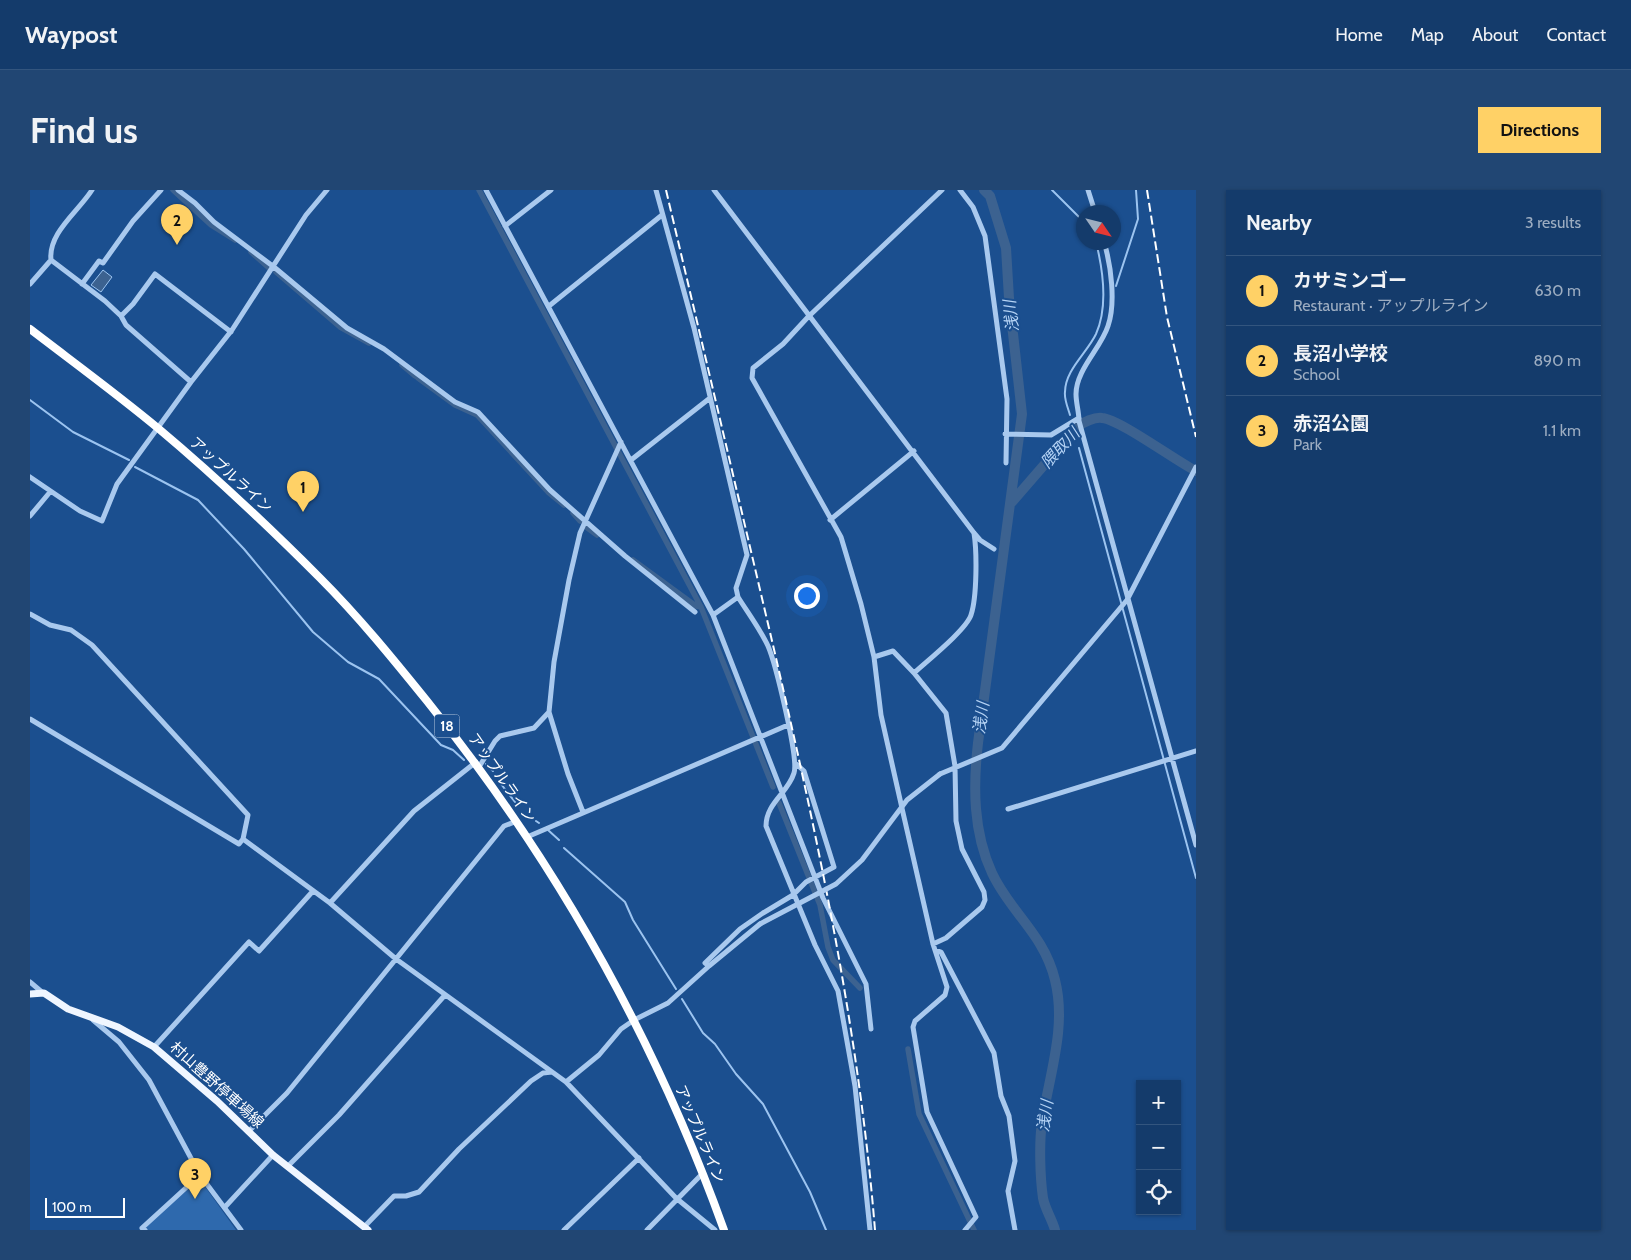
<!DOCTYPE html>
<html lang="en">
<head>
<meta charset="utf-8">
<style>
	body { margin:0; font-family:Cabin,"Noto Sans JP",sans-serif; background:#214673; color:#f1f3f6 }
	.controls { position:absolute; right:15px; bottom:15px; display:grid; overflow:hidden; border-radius:0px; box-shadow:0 1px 4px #0004 }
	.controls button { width:45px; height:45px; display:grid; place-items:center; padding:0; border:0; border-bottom:1px solid #33557e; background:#143b6b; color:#f1f3f6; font:25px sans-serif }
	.compass { position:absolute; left:1046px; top:15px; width:45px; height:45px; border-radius:50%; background:#143b6b; box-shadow:0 1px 4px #0004; rotate:125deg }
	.scale { position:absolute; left:15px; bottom:12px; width:80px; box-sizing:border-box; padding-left:5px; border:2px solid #fff; border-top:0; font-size:14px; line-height:18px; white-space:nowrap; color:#fff; -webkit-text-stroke:4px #1b4f8f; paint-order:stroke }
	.you { position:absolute; left:776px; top:405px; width:18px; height:18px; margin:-12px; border:4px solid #fff; border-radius:50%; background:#1a73e8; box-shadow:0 0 0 8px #1a73e833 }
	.badge { display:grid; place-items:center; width:32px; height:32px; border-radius:50%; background:#ffd166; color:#111; font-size:16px; font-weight:700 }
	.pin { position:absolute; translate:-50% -41px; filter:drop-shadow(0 1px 2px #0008) }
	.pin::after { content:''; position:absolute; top:26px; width:18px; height:15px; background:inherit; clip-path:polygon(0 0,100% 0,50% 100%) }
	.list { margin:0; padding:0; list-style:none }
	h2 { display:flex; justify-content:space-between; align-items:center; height:65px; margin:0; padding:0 20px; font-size:21px }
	h2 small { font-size:16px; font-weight:400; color:#9dadc1 }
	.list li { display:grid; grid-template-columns:32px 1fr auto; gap:15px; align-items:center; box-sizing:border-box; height:70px; padding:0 20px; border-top:1px solid #33557e }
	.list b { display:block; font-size:19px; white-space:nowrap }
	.list p { margin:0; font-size:16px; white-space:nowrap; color:#9dadc1 }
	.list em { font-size:16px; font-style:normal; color:#9dadc1 }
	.icon { flex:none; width:28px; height:28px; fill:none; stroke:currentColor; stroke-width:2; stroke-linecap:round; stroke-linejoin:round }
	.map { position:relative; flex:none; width:1166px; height:1040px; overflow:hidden; border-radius:0px }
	header { display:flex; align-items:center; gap:30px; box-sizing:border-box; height:70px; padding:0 25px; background:#143b6b; border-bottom:1px solid #33557e }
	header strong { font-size:24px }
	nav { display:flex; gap:28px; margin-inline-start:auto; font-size:18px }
	.intro { display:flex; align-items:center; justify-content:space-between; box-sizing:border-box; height:120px; padding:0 30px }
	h1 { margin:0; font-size:35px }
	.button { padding:12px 22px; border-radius:0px; background:#ffd166; color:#111; font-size:18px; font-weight:700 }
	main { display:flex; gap:30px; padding:0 30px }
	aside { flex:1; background:#143b6b; border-radius:0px; box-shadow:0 1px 4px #0004 }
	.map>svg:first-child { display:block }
</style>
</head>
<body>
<header>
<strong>Waypost</strong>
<nav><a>Home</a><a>Map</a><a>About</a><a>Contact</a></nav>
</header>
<div class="intro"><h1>Find us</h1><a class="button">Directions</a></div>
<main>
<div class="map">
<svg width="1166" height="1040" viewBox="0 0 1166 1040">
	<rect width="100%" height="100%" fill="#1b4f8f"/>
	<path fill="#2e69ad" d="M168 991H171L206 1040H116L115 1036Z"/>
	<path fill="#3c6290" stroke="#9cc4f0" d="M73 80 82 87 71 102 61 95Z"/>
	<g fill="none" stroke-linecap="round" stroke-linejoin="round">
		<path stroke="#9cc4f0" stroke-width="2" d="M1022 0 1054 32
			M1086 96 1108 29 1106 0
			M0 210 43 242 99 270
			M1040 225C1038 218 1034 209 1035 202 1035 180 1057 163 1066 144 1078 117 1073 80 1066 52
			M1049 258 1166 688
			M105 277 168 310 214 359 283 442 318 472 349 489 411 555 423 560 434 570
			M456 574 463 581
			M471 594 485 612
			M506 631 509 633
			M518 640 529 650
			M534 658 595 712 603 730 646 799
			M652 809 673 843 685 854 706 884 733 914 780 1002 796 1040"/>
		<path stroke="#3c6290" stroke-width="5.5" d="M143 0 181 35 205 50
			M449 0 671 417 743 597
			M221 62 239 78
			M246 82 310 137 339 153
			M372 175 385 186
			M388 188 425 215 447 225 518 302 534 315
			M543 323 550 331
			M556 337 567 345
			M603 370 666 416 671 417
			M749 613 790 715 798 757 803 770 830 798
			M878 859 889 924 944 1040"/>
		<path stroke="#3c6290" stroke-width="10" d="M954 0 960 6 976 58 979 108 992 224 948 553C943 596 943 642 962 683 980 722 1014 744 1025 790 1037 837 1019 886 1012 932 1009 953 1010 987 1013 1008 1015 1019 1022 1029 1025 1040
			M982 312 1047 237C1053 232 1065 227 1072 228 1089 229 1146 271 1166 281"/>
		<path stroke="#a9c9ee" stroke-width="5" d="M62 0C48 22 18 43 21 70L75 111 91 126 103 114 125 84 201 142
			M148 0 165 13 184 32 244 77 317 138 354 159 425 212 448 222 520 300 595 366 665 422
			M456 0 683 425 793 708 836 794 841 839
			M626 0 664 138 717 365 706 398 708 407C718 423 730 439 738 456 745 472 769 568 764 583 758 603 736 613 736 636L785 755 808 801 825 896 840 1040
			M684 0 944 343 950 350 964 359
			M912 0 778 127 753 154 723 178 722 188 811 347 831 414 844 467 851 525 874 627 903 754 917 797 915 805 885 831 883 837 897 922 946 1027 935 1040
			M930 0 943 17 955 46 977 209 976 273
			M1058 0 1065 22
			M475 36 521 0
			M1074 52C1081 75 1086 113 1078 136 1071 158 1046 180 1046 204 1046 213 1049 222 1049 231L1166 655
			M0 94 21 70
			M52 94 69 71 73 73 103 31 131 0
			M519 116 632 25
			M91 126 96 135 161 192
			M975 244 1021 245 1049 228
			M601 270 680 208
			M0 287 50 321 72 331 87 294 161 192 202 140 276 25 297 0
			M0 326 20 302
			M800 330 884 261
			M0 424 20 435 41 440 62 455 218 625 213 649 209 654 0 529
			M683 425 708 407
			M844 467 863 461 884 483 916 523 925 576 926 631 932 659 954 702 955 710 952 717 916 748 903 754
			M884 483C897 471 936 440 941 425 947 407 947 362 944 343
			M519 522 538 584 553 622
			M449 577 465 551 470 546 504 538 519 522 524 472 539 390 550 343 591 252
			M910 584 972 558 1097 410 1166 277
			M978 619 1166 561
			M497 647 758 535
			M213 649 300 713 366 769 536 892 646 1008 685 1040
			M300 713 384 621 446 572
			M905 760 911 762 964 863 971 906 979 926 985 971 978 1001 985 1040
			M679 776 675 773 710 739 733 723 763 705 776 692 804 677 774 581 765 573
			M0 792 13 803
			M63 830 89 852 119 890 170 985 211 1040
			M124 857 219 752 229 761 283 701
			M536 892 569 865 591 839 604 830 638 813 679 776 730 734
			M219 941 257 903 474 636 487 631
			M258 976 309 925 415 805
			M195 1017 243 965
			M334 1037 364 1006H376L389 1002 429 959 501 891 513 883 522 882
			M115 1040 112 1038 170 985
			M534 1040 609 968
			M617 1040 672 984"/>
		<path stroke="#f0f6ff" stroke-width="7" d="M0 804 14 803 38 819 88 837 124 857 187 911 243 965 338 1040"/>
		<path stroke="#fff" stroke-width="8" d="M0 139C43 172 87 204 129 239 185 286 239 337 290 388 329 427 363 469 397 511 524 669 625 848 694 1040"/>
		<path stroke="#fff" stroke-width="2" stroke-dasharray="9 4" stroke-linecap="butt" d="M636 0C669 140 702 280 735 421 783 625 828 830 845 1040
			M1117 0 1137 127 1166 247"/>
		<path stroke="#a9c9ee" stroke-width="5" d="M730 734 806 694 832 670 877 610 910 584"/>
	</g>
	<g text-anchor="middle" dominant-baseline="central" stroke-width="4" stroke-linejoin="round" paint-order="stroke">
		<rect fill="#1b4f8f" stroke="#bbcadd" stroke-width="1" x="404.5" y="524.5" width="25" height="23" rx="4"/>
		<g font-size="14" font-weight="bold" fill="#fff">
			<text x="417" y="536">18</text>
		</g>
		<g font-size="15" fill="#fff" stroke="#1b4f8f">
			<text transform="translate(201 285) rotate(42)">アップルライン</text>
			<text transform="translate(472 588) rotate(55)">アップルライン</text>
			<text transform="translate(187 895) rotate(42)">村山豊野停車場線</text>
			<text transform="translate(670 944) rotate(67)">アップルライン</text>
		</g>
		<g font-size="16" font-style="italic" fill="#b5d3f5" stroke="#1b4f8f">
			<text transform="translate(981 126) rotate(-96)">浅川</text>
			<text transform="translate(1030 258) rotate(-47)">隈取川</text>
			<text transform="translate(951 528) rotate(-82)">浅川</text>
			<text transform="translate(1015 926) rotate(-82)">浅川</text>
		</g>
	</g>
</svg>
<div class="controls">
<button>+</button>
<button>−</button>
<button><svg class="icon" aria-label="locate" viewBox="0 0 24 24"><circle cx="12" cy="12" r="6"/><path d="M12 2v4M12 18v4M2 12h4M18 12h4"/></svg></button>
</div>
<svg class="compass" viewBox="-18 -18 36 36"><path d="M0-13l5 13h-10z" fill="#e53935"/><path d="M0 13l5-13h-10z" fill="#9dadc1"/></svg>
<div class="scale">100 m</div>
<div class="you"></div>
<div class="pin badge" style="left:273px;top:322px">1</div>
<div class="pin badge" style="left:147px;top:55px">2</div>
<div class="pin badge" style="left:165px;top:1009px">3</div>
</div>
<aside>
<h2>Nearby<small>3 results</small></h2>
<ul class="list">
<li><span class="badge">1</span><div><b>カサミンゴー</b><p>Restaurant · アップルライン</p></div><em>630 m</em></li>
<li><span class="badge">2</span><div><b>長沼小学校</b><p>School</p></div><em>890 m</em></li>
<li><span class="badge">3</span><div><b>赤沼公園</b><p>Park</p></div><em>1.1 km</em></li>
</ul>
</aside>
</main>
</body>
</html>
